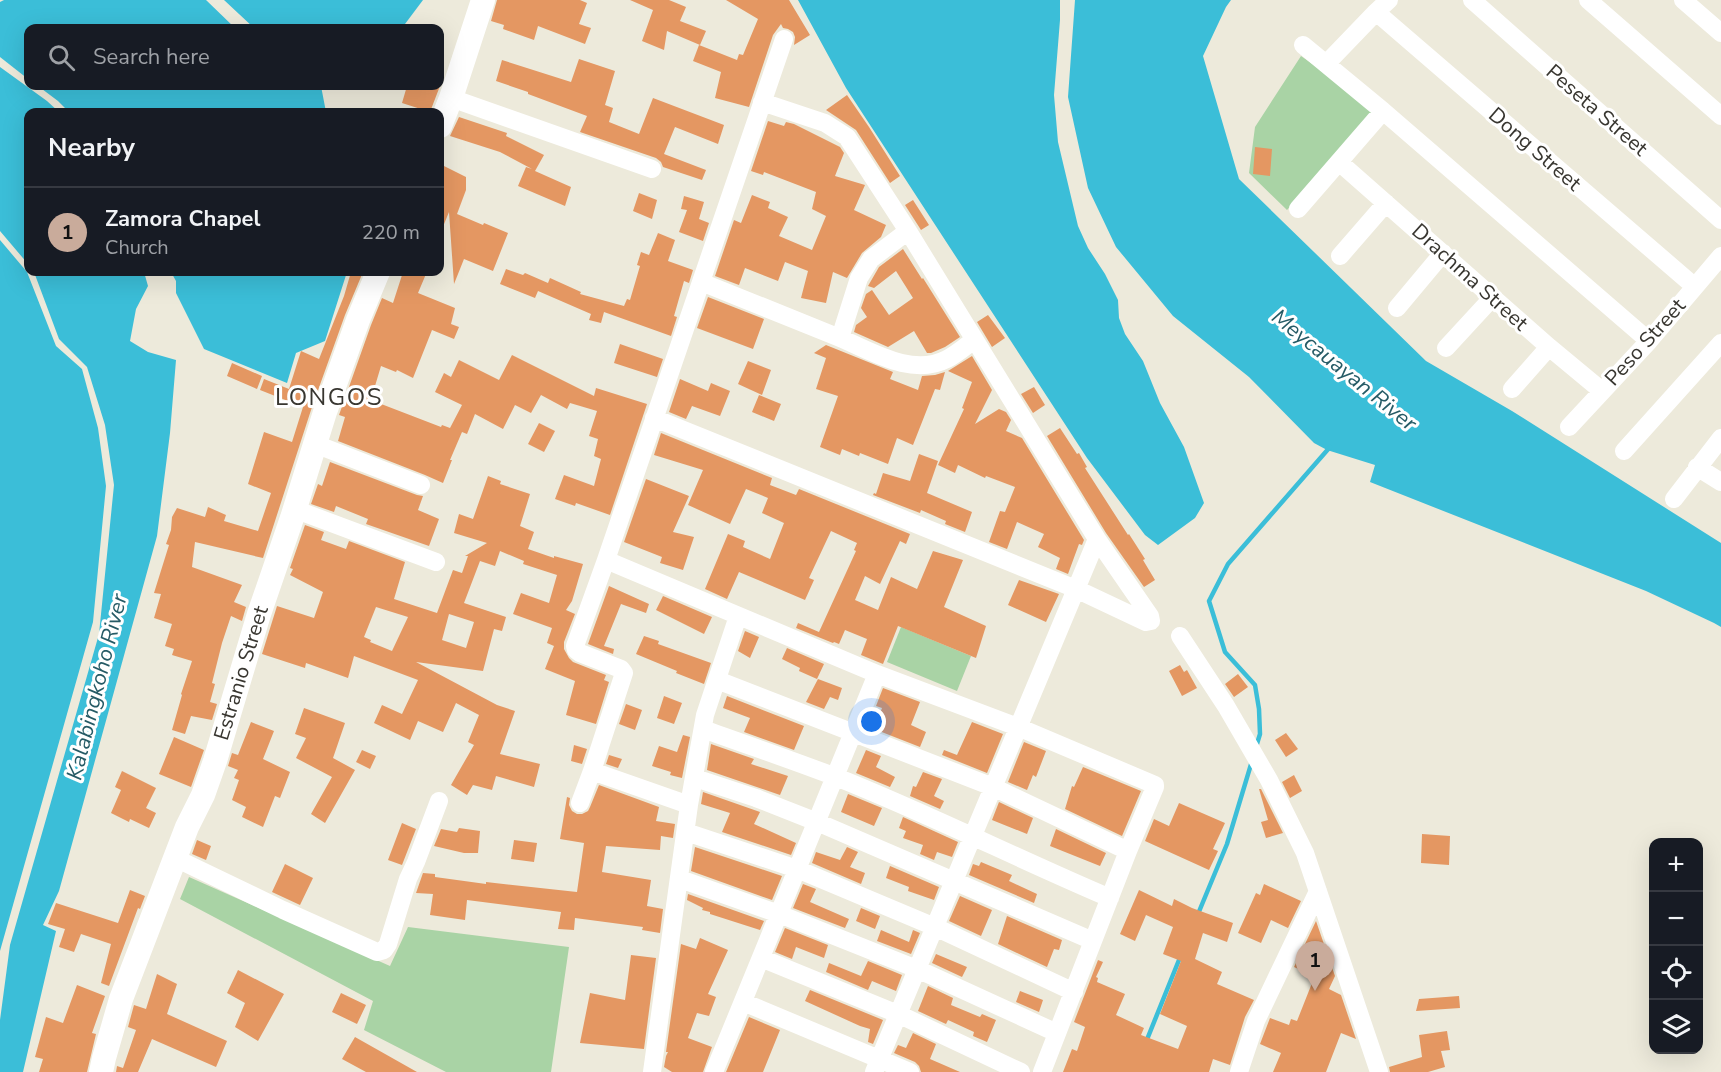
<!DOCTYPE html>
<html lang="en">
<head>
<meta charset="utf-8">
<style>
	body { margin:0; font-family:"Nunito Sans",sans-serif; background:#242831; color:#f1f3f6 }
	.controls { position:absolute; right:18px; bottom:18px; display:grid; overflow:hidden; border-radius:12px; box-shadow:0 6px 24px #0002 }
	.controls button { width:54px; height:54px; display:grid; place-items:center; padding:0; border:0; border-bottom:2px solid #363941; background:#171b24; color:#f1f3f6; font:30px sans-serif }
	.you { position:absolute; left:872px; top:722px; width:21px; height:21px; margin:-15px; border:4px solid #fff; border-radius:50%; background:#1a73e8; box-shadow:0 0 0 9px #1a73e833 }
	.badge { display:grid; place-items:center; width:39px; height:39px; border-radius:50%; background:#c9ab9b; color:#111; font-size:20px; font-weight:700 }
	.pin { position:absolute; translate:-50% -50px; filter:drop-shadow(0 2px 3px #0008) }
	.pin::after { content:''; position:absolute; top:32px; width:21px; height:18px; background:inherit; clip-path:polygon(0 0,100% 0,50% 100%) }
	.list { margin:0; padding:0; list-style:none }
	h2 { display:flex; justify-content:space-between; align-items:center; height:78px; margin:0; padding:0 24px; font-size:26px }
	h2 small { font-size:20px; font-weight:400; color:#9ea1a6 }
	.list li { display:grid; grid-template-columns:39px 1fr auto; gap:18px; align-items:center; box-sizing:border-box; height:90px; padding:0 24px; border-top:2px solid #363941 }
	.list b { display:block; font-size:22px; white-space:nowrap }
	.list p { margin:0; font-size:20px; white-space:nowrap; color:#9ea1a6 }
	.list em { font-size:20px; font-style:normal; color:#9ea1a6 }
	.icon { flex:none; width:33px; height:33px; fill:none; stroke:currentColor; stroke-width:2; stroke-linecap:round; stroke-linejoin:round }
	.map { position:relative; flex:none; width:1721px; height:1072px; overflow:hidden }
	.search { position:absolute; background:#171b24; box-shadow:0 6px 24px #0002; left:24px; top:24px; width:420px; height:66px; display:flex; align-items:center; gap:15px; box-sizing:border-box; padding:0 21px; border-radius:12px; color:#9ea1a6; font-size:22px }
	.panel { position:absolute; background:#171b24; box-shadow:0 6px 24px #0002; left:24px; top:108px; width:420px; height:168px; border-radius:12px }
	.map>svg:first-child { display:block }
</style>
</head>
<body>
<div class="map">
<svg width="1721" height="1072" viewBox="0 0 1721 1072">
	<rect width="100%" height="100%" fill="#edeadb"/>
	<path fill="#a9d3a5" d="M1301 56 1321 70 1373 113 1287 210 1249 173 1255 127Z
		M901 627 971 656 957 691 887 662Z
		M189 877 390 966 408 927 569 947 551 1072H446L364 1030 373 1001 180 899Z"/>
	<path fill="#3bbed8" d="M4 0H206L235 28H28V79L0 57V2Z
		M224 0H423L402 28H254Z
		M798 0H1060V20L1054 95 1058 142 1078 226 1088 248 1105 274 1118 300 1119 318 1125 334 1143 361 1160 403 1184 447 1204 503 1195 518 1158 545 1145 535 1087 458 846 88Z
		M1075 0H1231L1226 7 1203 56 1239 179 1426 361 1512 411 1721 543V627L1714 623 1646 591 1370 482 1375 465 1327 450 1314 443 1249 377 1173 316 1116 247 1088 188 1068 97Z
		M0 67 47 101 59 112H28V264L0 231Z
		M38 86H321L326 112H69L58 101Z
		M0 240 27 272 56 346 82 369 98 428 106 486 93 622 0 951Z
		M34 272H144L148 286 136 309 130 341 148 352 176 360 170 433 157 536 59 891 43 925 56 931 23 1072H0V1020L10 945 99 634 114 485 105 425 87 367 59 339Z
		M171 272H347L325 341 296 353 287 383 204 349 176 293V281Z"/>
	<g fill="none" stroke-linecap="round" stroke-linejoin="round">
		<path stroke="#3bbed8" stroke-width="4.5" d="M1256 747 1260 734 1259 709 1255 685 1225 652 1209 601 1228 564 1330 447
			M1198 914 1227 844 1252 761
			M1146 1042 1181 955"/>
	</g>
	<path fill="#e49762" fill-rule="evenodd" d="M497 0H580L587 3 579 24 591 28 585 44 538 26 534 40 503 29 504 25 491 21Z
		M630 0H669L686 7 680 21 706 31 700 45 667 31 664 50 642 41 653 10Z
		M726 0H789L810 35 794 45 795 37 793 32 788 29 783 28 781 24 773 35 749 107 715 98 721 72 693 61 699 45 737 60 739 54 743 55 758 19Z
		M579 59 615 71 605 105 613 108 609 122 639 134 653 98 724 125 718 144 675 127 664 154 706 170 702 180 663 167 661 162 656 158 580 132 587 116 528 94V92L496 81 502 60 571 82Z
		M407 86H440L430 112 402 103Z
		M847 95 869 127 900 176 890 183 856 130 826 110Z
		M459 117 507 133 506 136 544 155 535 171 571 187 565 206 518 186 526 167 532 169 500 152 450 136Z
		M768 121 784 126 786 122 794 124 840 147 844 153 835 176 865 185 854 210 886 225 881 237 862 253 847 278 833 272 826 303 801 298 808 271 785 262 778 281 745 268 739 285 715 276 734 220 741 223 752 195 770 202 768 208 788 217 779 236 812 250 826 216 812 209 816 192 764 172 763 175 751 171Z
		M1255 147 1272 149 1270 176 1253 174Z
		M440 164 466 177V190L457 214 483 225 484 223 508 233 493 271 464 259 454 284 449 212 440 234Z
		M639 193 657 200 652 219 633 211Z
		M684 196 704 202 699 219 709 223 703 241 679 232 687 210 681 209Z
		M913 200 929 225 921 230 905 205Z
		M658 233 675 240 668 261 693 270 689 283 684 281 674 316 677 317 671 336 604 312 601 323 589 320 591 314 538 291 535 298 500 284 506 269 523 275 525 273 548 283 550 278 581 292 580 294 624 306 627 299 630 300 640 266 637 265 641 252 649 255Z
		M903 249 922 279 923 278 960 337 945 347 931 353H927L914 331 888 347 854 332 856 325 867 317 861 308 866 294 872 290 889 315 913 298 896 271 874 288 868 286 879 267Z
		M351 272H363L345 315 312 407 263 558 195 542 192 567 242 585 234 602 246 607 242 621 231 616 222 643 212 683 215 684 210 702 217 704 212 720 191 716 185 734 172 730 182 695 181 694 192 661 172 655 174 649 165 646 172 624 154 618 161 594 154 593 169 545 166 544 171 530 172 517 177 508 205 517 208 507 226 515 224 521 258 531 271 493 248 484 264 432 292 442 303 407 260 390 264 379 289 389 301 351 319 359 344 296Z
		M403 272H418L426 274 418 293 455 308 451 324 459 327 454 339 432 330 413 378 397 370 396 372 381 366 372 396 377 398 376 402 441 427 442 425 450 428 462 405 435 392 444 373 451 377 459 360 499 380 512 355 594 396 596 388 647 404 610 515 576 503 575 506 555 499 564 475 594 486 601 459 594 456 598 439 589 436 597 411 570 403 567 409 541 395 531 413 515 405 503 429 475 414 467 434 462 432 450 460H452L443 483 425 475 338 441 345 417 339 415 371 325 382 298 393 303Z
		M708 297 764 319 753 349 697 328Z
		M988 315 1005 338 992 347 977 322Z
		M620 344 663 359 657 377 614 363Z
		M826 345 893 372 890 379 918 390 922 376 935 375 945 372 940 390 935 389 913 445 897 438 888 464 860 453 859 456 842 449 840 455 820 447 838 396 816 389 826 358 814 353Z
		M972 356 992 390 975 424 999 409 1006 412 1011 420 1006 431 1022 438 1084 540 1082 545 1079 544 1068 574 1056 569 1060 558 1038 547 1044 534 1017 522 1007 549 989 542 1000 511 1005 512 1015 487 986 476 985 478 958 465 955 473 938 465 964 409 962 408 972 382 948 371Z
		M748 361 771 370 762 395 738 384Z
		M232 363 262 376 257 389 227 376Z
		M680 379 708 391 711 383 730 391 720 416 692 406 686 419 669 412Z
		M1034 387 1045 405 1033 413 1021 394Z
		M759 395 781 404 774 421 752 412Z
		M539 423 555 431 544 452 528 444Z
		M1060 428 1077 454 1079 453 1087 467 1085 468 1128 535 1129 534 1145 559 1143 560 1155 580 1144 587 1106 533 1047 436Z
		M661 433 772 478 770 485 796 495 799 489 910 534 906 544 900 541 880 584 865 576 855 600 878 610 891 577 917 589 933 551 963 560 944 607 986 626 976 658 898 626 883 664 861 655 867 639 845 630 839 644 834 642 833 643 796 628 798 623 819 632 856 551 854 550 857 543 831 531 809 578 814 580 805 600 739 572 727 599 705 589 728 534 745 541 743 547 770 559 784 523 762 513 768 498 746 489 730 524 688 505 703 470 654 455Z
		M919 454 938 461 927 493 972 512 965 532 945 524 946 521 921 510 920 513 873 495 874 493 876 494 883 473 910 481Z
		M330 462 417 495 423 496 418 510 439 519 429 546 366 524 368 519 336 506 334 512 311 504 318 484 322 486Z
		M488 476 501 481 500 484 530 494 520 526 534 532 528 549 554 558V556L583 564 572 601 566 610 575 614 564 642V649L569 658 573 662 606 675 604 680 609 682 596 724 566 715 575 681 545 669 554 646 547 643 552 628 513 614 521 593 549 603 557 575 523 564 524 561 500 551 495 566 480 561 464 603 506 617 502 631 494 629 483 671 416 662 497 705 515 711 500 754 540 764 534 787 496 776 492 790 473 785 467 795 451 785 474 745 468 742 479 715 456 703 443 732 418 721 410 740 374 723 382 705 402 714 418 680 354 656 348 678 306 663 305 668 262 654 277 606 314 618 323 592 290 575 293 569 290 568 305 525 324 532 321 540 346 549 349 541 405 562 394 599 437 613 453 570 462 573 468 556H465L487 543 454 533 459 514 473 519ZM376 607 408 617 392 651 370 642 371 640 364 637ZM449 614 474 622 466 648 442 640Z
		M646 479 689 496 673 532 694 537 683 570 660 563 662 557 624 542Z
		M1019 580 1059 594 1046 622 1008 605Z
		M609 586 649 604 646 613 621 604 604 646 614 649 613 654 588 644Z
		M663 596 712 617 704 634 656 610Z
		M745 631 759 637 750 658 738 651Z
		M644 636 659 641 658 644 711 663 704 684 676 673 677 671 636 654Z
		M787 648 824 664 817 679 799 671 800 668 782 659Z
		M1180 665 1184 672 1187 670 1197 688 1182 696 1169 671Z
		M1238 674 1248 687 1234 697 1225 684Z
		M818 679 842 688 838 700 830 697 824 709 806 702Z
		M883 688 920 702 911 725 926 732 920 747 874 729 882 708 876 706Z
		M664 696 682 703 674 724 657 718Z
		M727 696 804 726 794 750 744 732 750 718 723 708Z
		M626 704 642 710 635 730 619 724Z
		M304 708 345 723 333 758 355 770 325 823 311 814 332 777 296 758 306 738 295 734Z
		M251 722 274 731 263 759 290 772 280 798 275 796 263 827 242 817 246 807 232 800 239 780 234 778 238 770 228 766 232 753 238 755Z
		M972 722 1003 734 987 773 942 755 944 750 957 755Z
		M1286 733 1298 749 1286 757 1275 740Z
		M683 735 690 737 682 778 670 775 671 772 652 766 659 746 677 752Z
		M174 737 204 750 191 787 159 774Z
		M1024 742 1046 751 1036 777 1033 775 1027 790 1008 782Z
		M711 744 754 759 751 764 788 776 780 795 707 770Z
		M574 745 587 749 582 764 571 761Z
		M362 750 376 756 370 769 356 762Z
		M866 750 881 756 876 767 895 777 890 787 856 773Z
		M609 755 622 759 618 768 606 764Z
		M1083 767 1141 791 1122 836 1065 809 1072 786 1074 787Z
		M122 771 156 788 146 808 156 813 149 828 130 819 129 822 111 813 121 790 115 787Z
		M923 772 942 779 934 796 944 801 940 809 910 796 913 786 916 787Z
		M1294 775 1302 791 1290 798 1282 782Z
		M599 785 659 807 656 821 675 824 673 838 661 836 660 850 606 846 602 872 651 880 647 906 663 909 660 933 642 930 643 927 575 918 574 930 558 929 561 912 467 900 465 920 430 915 433 894 416 893 423 873 435 874V877L486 884V882L577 892 584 843 560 839 567 797 570 798 569 805 572 811 577 814H582L588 811 590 807Z
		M1259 789H1261L1283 833 1266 838 1261 822 1268 820Z
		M703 792 760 812 754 824 796 843 791 855 722 832 730 813 701 804Z
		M848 794 882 808 874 826 841 812Z
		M999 802 1033 818 1027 834 992 820Z
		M1179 803 1225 823 1213 849 1218 851 1209 870 1145 841 1154 819 1169 826Z
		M903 817 958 842 952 857 937 852 934 860 920 854 923 845 903 838 906 831 899 828Z
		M402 823 416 829 402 865 388 860Z
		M459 828 480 831 478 853H464L434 846 441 829 457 832Z
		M1056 829 1106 853 1100 866 1050 846Z
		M1422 834 1450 836 1449 865 1421 863Z
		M197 840 211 846 206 860 192 854Z
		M514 840 537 843 534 862 511 859Z
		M695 847 782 876 772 900 691 871Z
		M847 847 858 852 850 867 865 873 861 884 812 863 816 852 840 860Z
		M981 862 1012 875 1009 881 1037 894 1034 903 969 875 973 864 979 866Z
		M285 864 313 878 300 905 272 892Z
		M890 866 939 887 934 900 908 891 909 887 886 878Z
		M803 884 816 889 810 902 849 919 845 928 793 908Z
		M1264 884 1301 901 1288 928 1271 920 1261 943 1238 933 1256 893 1260 895Z
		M130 890 145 896 140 909 138 908 109 986 101 983 111 944 81 934 74 952 59 947 65 929 48 924 56 903 118 923Z
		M1139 890 1172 906 1174 899 1192 908 1233 923 1227 942 1203 933 1195 959 1222 972 1217 984 1254 1000 1245 1017 1230 1065 1213 1059 1209 1072H1063L1072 1049 1077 1051 1085 1027 1074 1022 1098 960 1103 962 1096 977 1098 978 1097 982 1125 994 1116 1015 1144 1028 1141 1035 1178 1049 1187 1026 1160 1014 1181 961 1163 954 1173 927 1146 915 1135 941 1120 934Z
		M688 894 764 921 760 930 710 914V912L702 910 703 908 687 900Z
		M960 896 992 910 981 936 949 921Z
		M861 908 880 916 875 929 856 921Z
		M1007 916 1062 940 1059 950 1054 949 1047 967 998 944Z
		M1316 921 1335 976 1329 989 1341 995 1356 1039 1341 1033 1326 1072H1273L1281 1053 1260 1044 1270 1018 1289 1025 1291 1019 1297 1021 1314 978 1307 975V973L1294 967Z
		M785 928 828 945 824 958 796 947 792 959 775 952Z
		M881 930 909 942 913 930 920 933 911 954 877 941Z
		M700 938 728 950 708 994 716 997 709 1016 697 1013 688 1038 712 1047 703 1072H672L664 1067 666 1056 668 1052H666L681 944 696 949Z
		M936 954 967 967 962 977 932 963Z
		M631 955 656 958 644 1049 580 1043 590 993 625 1000Z
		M868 961 902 975 896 991 872 981 868 990 826 972 829 963 861 976Z
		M238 970 284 994 258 1041 235 1027 245 1003 227 993Z
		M157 974 177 984 167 1014 227 1041 216 1067 152 1039 138 1072H116L117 1066 123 1068 136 1030 128 1027 134 1005 146 1009Z
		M77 985 105 996 92 1033 96 1034 87 1072H39L43 1059 35 1057 46 1017 63 1023Z
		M928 986 953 998 951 1005 980 1017 982 1014 996 1020 987 1042 973 1036 974 1032 948 1020 946 1024 918 1011Z
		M810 990 883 1020 873 1044 868 1042 870 1029 860 1026 805 1001Z
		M1020 991 1043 1000 1039 1012 1016 1002Z
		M341 993 366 1005 357 1024 332 1012Z
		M1459 996 1460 1008 1416 1011 1419 999Z
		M749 1017 780 1030 763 1072H726Z
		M1447 1031 1450 1050 1441 1051 1445 1067 1428 1072H1390L1389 1067 1422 1057 1419 1035Z
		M913 1033 936 1044 930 1059 960 1072H921L919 1066 915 1062 894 1053 898 1045 906 1048Z
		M355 1037 417 1072H366L342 1059Z"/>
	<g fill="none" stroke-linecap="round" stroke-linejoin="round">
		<path stroke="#fff" stroke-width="18" d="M1472 0 1721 220
			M1588 0 1721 116
			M1683 0 1721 33
			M1376 12 1694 286
			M1303 45 1383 111 1649 341
			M1326 64 1376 12 1389 0
			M451 98 652 169
			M1339 162 1549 347 1602 391
			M1298 209 1383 111
			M1340 256 1386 203
			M701 282 840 338 859 278 871 259 908 231
			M1397 308 1443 253
			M840 338C873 352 912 377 947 359 957 354 966 346 974 340
			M1446 348 1493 297
			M1512 389 1549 347
			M654 418 1076 589 1146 622 1151 621 1150 616 1097 539 908 231 847 137 825 123 762 102
			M1569 427 1649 341 1721 256
			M315 444 421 485
			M1624 451 1721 343
			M1697 467 1721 482
			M1674 499 1721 438
			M294 509 436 562
			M606 560 877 674 1018 727 1155 785V787L1128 851 1042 1072
			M1180 636 1226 706 1269 780 1305 853 1379 1072
			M717 680 993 787 1128 851
			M703 729C747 745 792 760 836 777 929 814 1018 859 1110 898
			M592 771 689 805
			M695 778 756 798 817 822 1093 941
			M580 803 592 771 624 673 621 669 580 653 576 650 575 646 606 560 784 39
			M686 832 797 869 935 927 1074 992
			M175 858 283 910 377 952 384 950 388 944 408 879 416 862 439 801
			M680 879 779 914 917 969 1057 1033
			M761 958 898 1014 1021 1072
			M743 1002 910 1072
			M652 1072 689 805 705 715 738 616
			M714 1072 877 674
			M874 1072 1097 539
			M1239 1072 1256 1021 1318 891"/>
		<path stroke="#fff" stroke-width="24" d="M440 126 451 98 483 0
			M101 1072 104 1058 121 999 187 827 203 795 215 761 259 614 292 518 325 412 358 320 378 272"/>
	</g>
	<g text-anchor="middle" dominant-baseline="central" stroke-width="6" stroke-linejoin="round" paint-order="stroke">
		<g font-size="21" fill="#383630" stroke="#fff">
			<text transform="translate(1597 110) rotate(41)">Peseta Street</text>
			<text transform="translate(1535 149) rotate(41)">Dong Street</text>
			<text transform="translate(1470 277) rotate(42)">Drachma Street</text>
			<text transform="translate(1645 342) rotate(-48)">Peso Street</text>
			<text transform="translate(241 673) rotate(-73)">Estranio Street</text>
		</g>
		<g font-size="22" font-style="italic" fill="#265b66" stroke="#fff">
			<text transform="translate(1344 370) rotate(39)">Meycauayan River</text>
			<text transform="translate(97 687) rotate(-76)">Kalabingkoho River</text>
		</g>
		<g font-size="24" letter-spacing="1.5" fill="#383630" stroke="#fff">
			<text x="329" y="397">LONGOS</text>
		</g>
	</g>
</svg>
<div class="controls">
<button>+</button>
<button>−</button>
<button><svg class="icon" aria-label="locate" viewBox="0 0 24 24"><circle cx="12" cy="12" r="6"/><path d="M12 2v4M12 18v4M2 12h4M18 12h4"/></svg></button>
<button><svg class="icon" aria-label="layers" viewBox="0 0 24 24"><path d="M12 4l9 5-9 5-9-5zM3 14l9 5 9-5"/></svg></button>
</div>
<div class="you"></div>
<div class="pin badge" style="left:1315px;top:991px">1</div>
<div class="search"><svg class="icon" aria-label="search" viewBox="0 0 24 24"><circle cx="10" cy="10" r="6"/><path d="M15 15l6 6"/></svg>Search here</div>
<section class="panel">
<h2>Nearby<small></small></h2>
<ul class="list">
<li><span class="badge">1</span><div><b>Zamora Chapel</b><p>Church</p></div><em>220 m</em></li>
</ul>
</section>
</div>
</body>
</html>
